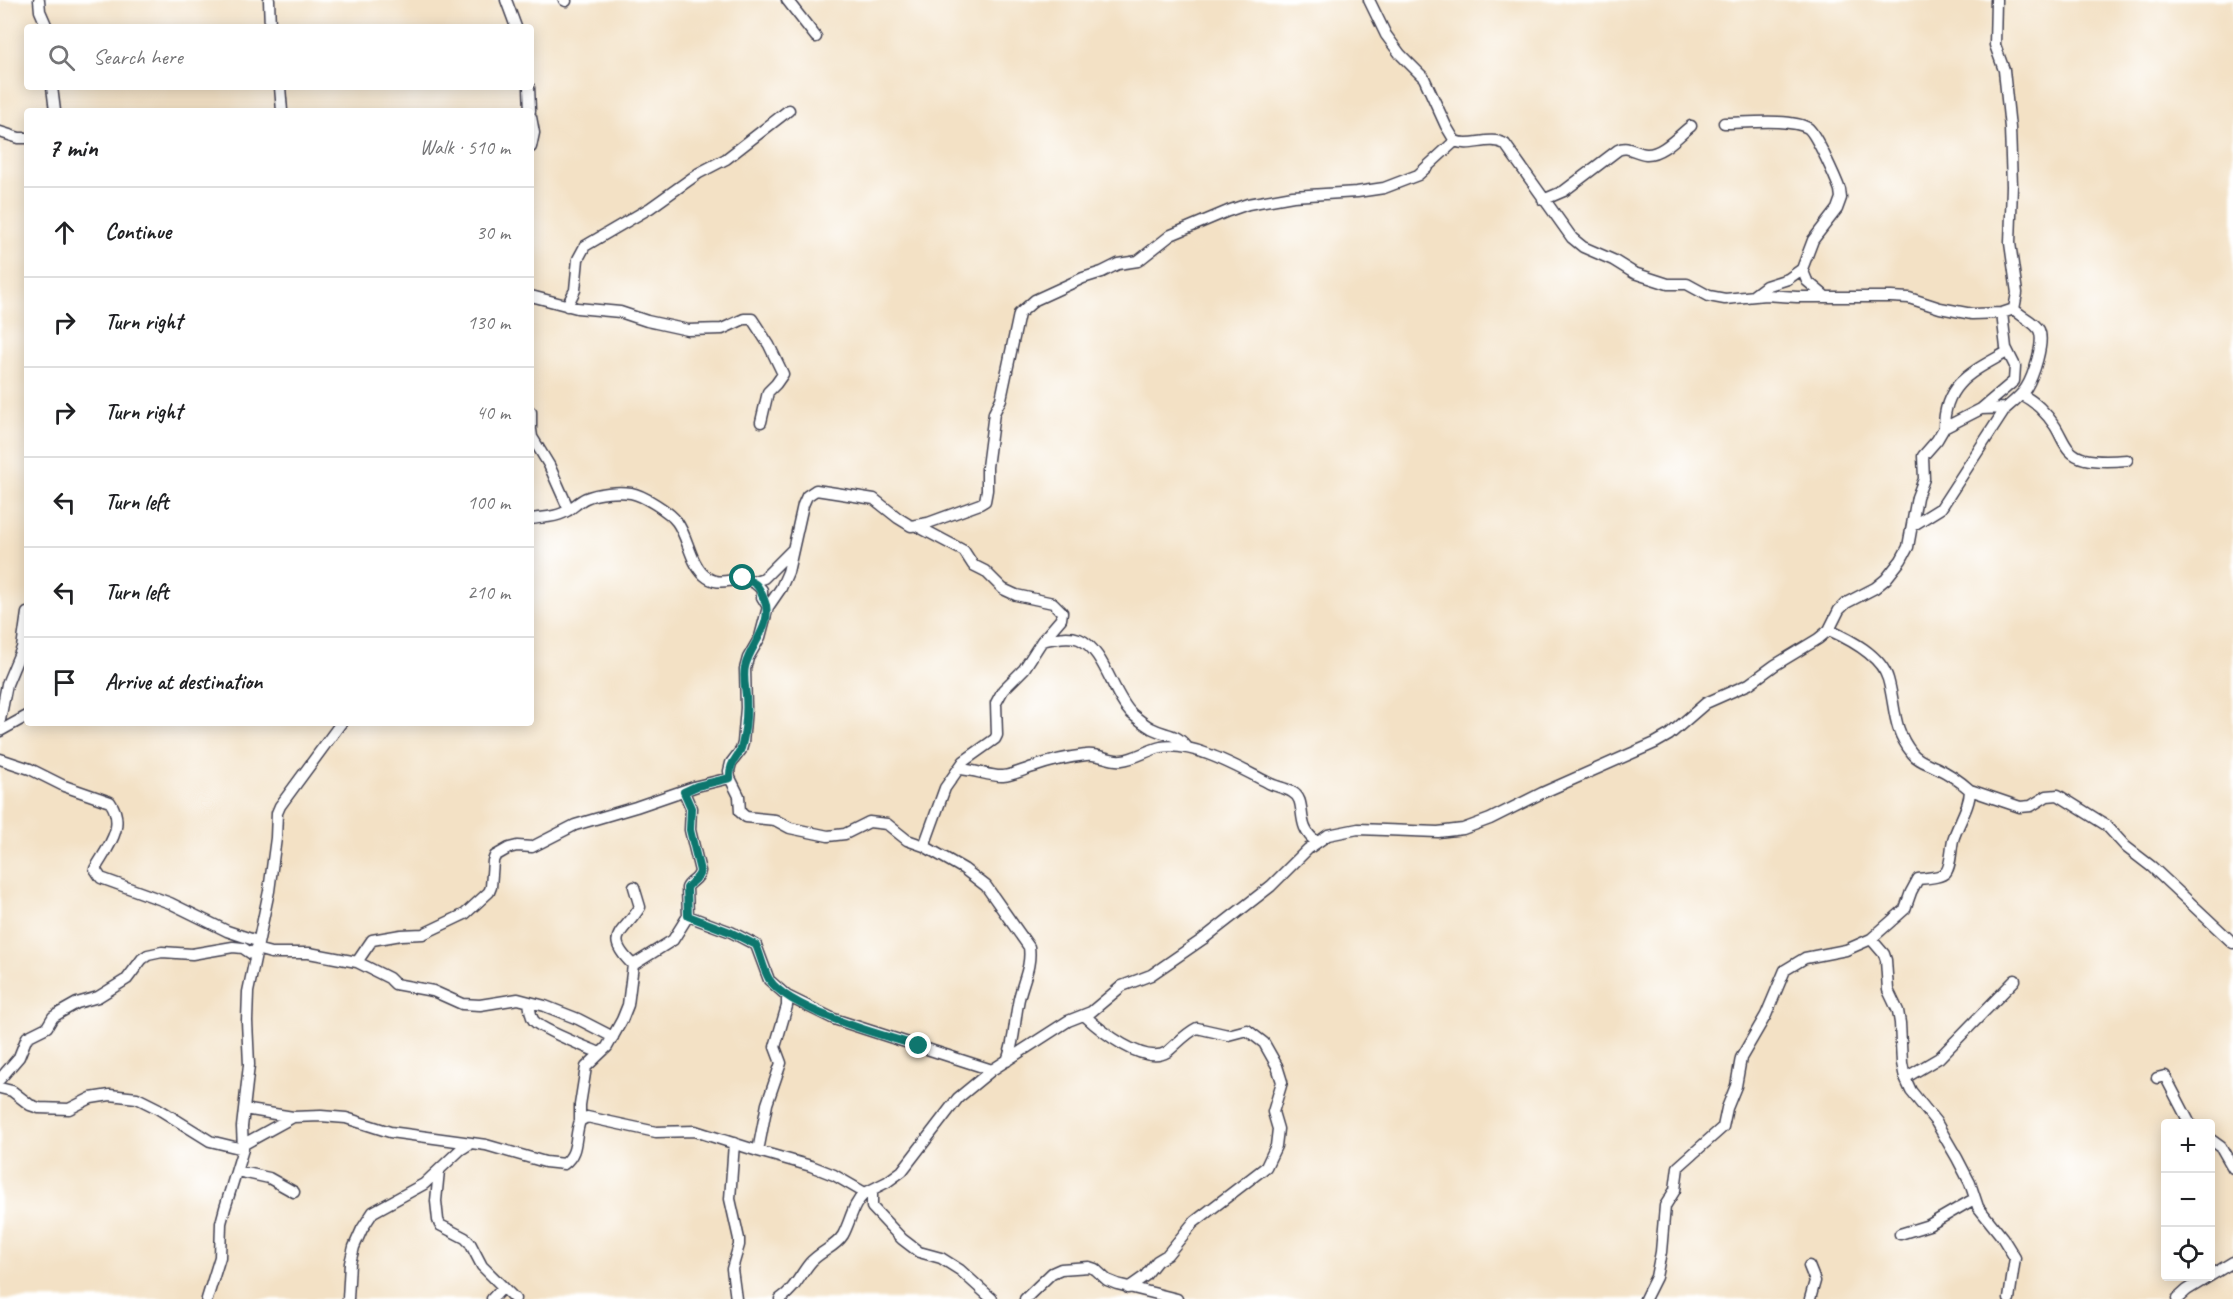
<!DOCTYPE html>
<html lang="en">
<head>
<meta charset="utf-8">
<style>
	body { margin:0; font-family:Caveat,sans-serif; background:#f6f6f6; color:#202124 }
	.controls { position:absolute; right:18px; bottom:18px; display:grid; overflow:hidden; border-radius:6px; box-shadow:0 3px 15px #0003 }
	.controls button { width:54px; height:54px; display:grid; place-items:center; padding:0; border:0; border-bottom:2px solid #e0e0e0; background:#fff; color:#202124; font:30px sans-serif }
	.stop { position:absolute; width:18px; height:18px; margin:-14px; border:4px solid #0f766e; border-radius:50%; background:#fff }
	.stop.end { background:#0f766e; border-color:#fff; box-shadow:0 2px 6px #0008 }
	.list { margin:0; padding:0; list-style:none }
	h2 { display:flex; justify-content:space-between; align-items:center; height:78px; margin:0; padding:0 24px; font-size:26px }
	h2 small { font-size:20px; font-weight:400; color:#757577 }
	.list li { display:grid; grid-template-columns:39px 1fr auto; gap:18px; align-items:center; box-sizing:border-box; height:90px; padding:0 24px; border-top:2px solid #e0e0e0 }
	.list b { display:block; font-size:22px; white-space:nowrap }
	.list em { font-size:20px; font-style:normal; color:#757577 }
	.icon { flex:none; width:33px; height:33px; fill:none; stroke:currentColor; stroke-width:2; stroke-linecap:round; stroke-linejoin:round }
	.map { position:relative; flex:none; width:2233px; height:1299px; overflow:hidden }
	.search { position:absolute; background:#fff; box-shadow:0 3px 15px #0003; left:24px; top:24px; width:510px; height:66px; display:flex; align-items:center; gap:15px; box-sizing:border-box; padding:0 21px; border-radius:6px; color:#757577; font-size:22px }
	.panel { position:absolute; background:#fff; box-shadow:0 3px 15px #0003; left:24px; top:108px; width:510px; height:618px; border-radius:6px }
	.map>svg:first-child { display:block }
</style>
</head>
<body>
<div class="map">
<svg width="2233" height="1299" viewBox="0 0 2233 1299">
	<rect width="100%" height="100%" fill="#fff"/>
	<filter id="ink" filterUnits="userSpaceOnUse"><feTurbulence type="fractalNoise" baseFrequency=".0167" numOctaves="2"/><feDisplacementMap in="SourceGraphic" scale="12" xChannelSelector="R" yChannelSelector="G"/><feConvolveMatrix kernelMatrix="1 2 1 2 8 2 1 2 1" color-interpolation-filters="sRGB"/></filter>
	<filter id="wash" filterUnits="userSpaceOnUse"><feTurbulence type="fractalNoise" baseFrequency=".008" numOctaves="4" result="noise"/><feDisplacementMap in="SourceGraphic" scale="24" xChannelSelector="R" yChannelSelector="G"/><feGaussianBlur stdDeviation="1.35" result="paint"/><feColorMatrix in="noise" values="0 0 0 0 0 0 0 0 0 0 0 0 0 0 0 0 0 1.4 0 .05"/><feComposite in="paint" operator="in"/></filter>
	<g filter="url(#wash)">
		<rect width="100%" height="100%" fill="#f3e1c5"/>
	</g>
	<g filter="url(#ink)">
		<g fill="none" stroke-linecap="round" stroke-linejoin="round">
			<g stroke="#413f50" stroke-width="13">
				<path id="minor" d="M39 0 40 11 47 27
					M269 0 270 27
					M506 0 516 27
					M564 0 566 1
					M787 0 816 37
					M1369 0 1386 35 1400 54 1424 78 1446 126 1455 141C1471 148 1489 135 1505 144L1572 238 1583 247 1613 260 1634 273 1668 284H1687L1709 296 1725 299 1765 295 1797 297H1891L1909 298 1940 308 1972 314 2002 313 2014 309
					M52 87 55 111
					M280 87 282 111
					M529 87 530 111
					M531 117 534 133 531 147
					M1724 123C1744 123 1792 118 1808 128 1816 134 1836 179 1840 190L1841 198 1837 209 1813 240 1802 269 1788 279 1766 286 1754 295
					M0 132 19 138H27
					M1543 200 1564 191 1618 150C1628 145 1635 153 1646 154 1662 155 1679 135 1691 126
					M1802 269 1807 281 1826 297
					M531 296 577 308 620 312 647 321 688 330 722 329 744 319H752L769 345 783 374 776 384 768 392 761 422
					M567 306 575 290 578 259 585 246 650 208 699 173 726 159 789 110
					M2021 395C2034 400 2047 414 2055 426 2064 440 2066 455 2085 459 2097 462 2114 461 2127 460
					M1981 409 2014 381 2015 366 2006 348 2002 313
					M531 412V428
					M1944 428C1944 383 1972 372 2007 352
					M531 430 532 437 549 465 569 510
					M531 519C541 517 553 518 563 513 571 510 577 502 586 498 598 493 618 491 631 493 643 495 670 512 677 522 688 537 690 562 704 575 724 593 742 566 762 590V597L768 607
					M917 526 964 551 973 565 985 571 1003 589 1016 595 1053 603 1062 612 1061 619 1042 641 1024 669 1003 690 996 703 997 735 995 739 964 761 945 788 924 846
					M1912 526 1941 508 2006 408
					M752 582 764 578 793 549
					M1829 630C1849 639 1881 655 1888 679 1896 707 1892 728 1912 753 1918 761 1927 763 1935 767 1948 773 1960 781 1970 790 1970 807 1958 823 1953 840 1951 848 1951 866 1946 872 1941 878 1925 878 1918 879L1911 892 1905 909 1871 939 1884 954 1886 960 1888 990 1898 1011 1900 1023 1902 1063 1905 1078 1911 1091 1936 1122 1957 1158 1970 1183 1978 1207 2002 1237 2015 1258 2009 1299
					M1042 641C1054 638 1068 635 1079 639 1104 649 1113 696 1132 714 1138 719 1144 724 1151 728 1166 736 1175 732 1187 747
					M0 720 7 684 22 648 27 613
					M0 731 27 716
					M0 759 30 769 64 786 110 802C127 826 107 848 95 869L101 878 170 903 227 931 257 941
					M958 769C973 769 991 777 1003 776 1013 775 1023 770 1033 767 1050 761 1069 757 1086 755 1099 753 1110 762 1122 760 1135 759 1147 750 1161 747 1195 742 1237 767 1267 782 1275 787 1284 787 1292 792 1309 801 1293 826 1317 842
					M1970 790 2020 807 2031 806 2047 796 2058 795 2106 825 2126 847 2152 867 2233 943
					M688 916 731 932 756 945 769 980 787 996 834 1019 992 1070
					M256 949 271 953H309L357 962 389 978 395 984 433 991 462 1004 480 1005 518 999 545 1006 578 1019 613 1037
					M357 962 372 940 401 935 423 934 465 914 489 892 491 887 493 861 495 856 509 848 517 846 532 847 575 825 636 807 697 786 730 778
					M633 965C602 935 624 934 640 907L634 887
					M529 1002C530 1008 530 1016 534 1021 542 1030 586 1047 600 1053
					M1084 1015C1100 1030 1144 1066 1167 1052 1177 1044 1185 1034 1197 1028L1228 1035 1247 1030 1264 1043 1277 1066 1282 1082 1273 1112 1278 1129 1276 1146 1266 1167 1193 1223 1167 1255 1157 1261 1145 1276 1128 1288
					M1007 1061C1015 1040 1014 1024 1018 1004 1021 984 1032 968 1029 947L986 886 964 869 924 846 907 840 887 824 869 822 845 834 828 836 790 828 775 820 746 817 740 812 739 796 730 778 729 771 731 763 741 750 743 743 746 708 745 669 748 658 760 637 768 607 781 588 788 572 803 505 807 496 816 490 874 499 898 518 911 526 928 523 980 504 985 501 987 490V467L994 413 1001 399 1019 314 1035 300 1083 278 1102 272 1118 264 1138 261 1171 235 1228 211 1248 204 1293 196 1357 192 1384 188 1418 175 1455 141
					M1905 1078 1939 1058 2015 980
					M2157 1078 2165 1076 2190 1124
					M0 1079 19 1057 27 1037 47 1027 53 1017 61 1012 77 1003 98 997 127 979 142 959 148 955 162 952 192 954 233 947 243 948 255 956
					M0 1088 12 1091 30 1105 39 1108 69 1109 91 1098 110 1095 137 1098 157 1108 210 1141 243 1149
					M244 1109 293 1117 321 1116 346 1118 390 1132 486 1145 545 1162 564 1164C579 1153 574 1137 580 1121L587 1117 656 1132 695 1131 758 1151 811 1166 834 1175 865 1193 887 1182 902 1171 958 1098 992 1070 1068 1021 1091 1012 1122 986 1151 975 1203 939 1271 886 1308 849 1328 835 1358 829 1438 832 1463 829 1490 819 1542 793 1655 743 1669 735 1706 703 1749 684 1775 665 1818 639 1829 630 1839 610 1846 603 1875 588 1886 579 1901 560 1908 547 1917 497 1924 479 1923 456 1937 440 1944 428 1981 409 2006 408C2013 402 2021 396 2026 388 2033 377 2045 342 2039 330 2034 321 2021 317 2014 309L2017 293 2010 243 2012 186 2010 128 2004 70 1995 45 1996 0
					M580 1121V1105L586 1067 607 1047 622 1020 628 1005 633 965 673 940 688 916 687 888C690 881 699 880 700 871L690 830 691 808 684 792
					M2210 1139 2221 1147 2233 1168
					M734 1143 730 1199 739 1239V1245L732 1269 736 1299
					M244 1144 293 1117
					M758 1151 767 1104 781 1063 775 1047 787 1006V996
					M439 1170 436 1201 438 1220 440 1225 465 1238 470 1243 482 1266 515 1299
					M237 1171 269 1178 294 1192
					M872 1191V1207L902 1239 919 1252 941 1258 960 1270 992 1299
					M1900 1234 1929 1225 1974 1199
					M1809 1266 1815 1281 1810 1299
					M207 1299 220 1257 221 1223 225 1208 243 1149 242 1127 249 1065 247 1021 248 992 269 891 276 838 277 813 280 806 341 723
					M348 1299 350 1263 354 1247 362 1229 373 1212 424 1184 460 1150 471 1143
					M492 1299 503 1287
					M780 1299C795 1289 800 1275 810 1263 820 1251 835 1248 843 1235 851 1220 852 1205 865 1193
					M1025 1299 1052 1273 1061 1269 1089 1267 1095 1269 1107 1280 1117 1284 1177 1299
					M1645 1299 1656 1277 1661 1252 1665 1206 1675 1190 1678 1167 1723 1127 1727 1108 1736 1086 1741 1058 1766 1015 1785 970 1805 958 1846 950 1871 939
					M2177 1299 2187 1290 2233 1262"/>
			</g>
			<use href="#minor" stroke="#fff" stroke-width="10"/>
		</g>
	</g>
	<g fill="none" stroke-linecap="round" stroke-linejoin="round" filter="url(#ink)">
		<path stroke="#0f766e" stroke-width="8" d="M743 578C760 585 757 585 764 599 775 624 750 644 745 667 743 676 745 686 746 695 747 711 746 729 742 745 739 759 729 760 730 778L697 786 684 792 691 808 690 830 700 871C699 880 691 881 687 888L688 916 730 932 756 945C761 956 763 969 769 979 788 1010 884 1036 919 1046"/>
	</g>
</svg>
<div class="controls">
<button>+</button>
<button>−</button>
<button><svg class="icon" aria-label="locate" viewBox="0 0 24 24"><circle cx="12" cy="12" r="6"/><path d="M12 2v4M12 18v4M2 12h4M18 12h4"/></svg></button>
</div>
<div class="stop" style="left:743px;top:578px"></div>
<div class="stop end" style="left:919px;top:1046px"></div>
<div class="search"><svg class="icon" aria-label="search" viewBox="0 0 24 24"><circle cx="10" cy="10" r="6"/><path d="M15 15l6 6"/></svg>Search here</div>
<section class="panel">
<h2>7 min<small>Walk · 510 m</small></h2>
<ul class="list">
<li><svg class="icon" aria-label="ahead" viewBox="0 0 24 24"><path d="M12 20V5M6 11l6-6 6 6"/></svg><div><b>Continue</b></div><em>30 m</em></li>
<li><svg class="icon" aria-label="right" viewBox="0 0 24 24"><path d="M7 20v-9h11M14 6l5 5-5 5"/></svg><div><b>Turn right</b></div><em>130 m</em></li>
<li><svg class="icon" aria-label="right" viewBox="0 0 24 24"><path d="M7 20v-9h11M14 6l5 5-5 5"/></svg><div><b>Turn right</b></div><em>40 m</em></li>
<li><svg class="icon" aria-label="left" viewBox="0 0 24 24"><path d="M17 20v-9H6M10 6l-5 5 5 5"/></svg><div><b>Turn left</b></div><em>100 m</em></li>
<li><svg class="icon" aria-label="left" viewBox="0 0 24 24"><path d="M17 20v-9H6M10 6l-5 5 5 5"/></svg><div><b>Turn left</b></div><em>210 m</em></li>
<li><svg class="icon" aria-label="arrive" viewBox="0 0 24 24"><path d="M6 21V4h12l-3 4 3 4H6"/></svg><div><b>Arrive at destination</b></div></li>
</ul>
</section>
</div>
</body>
</html>
